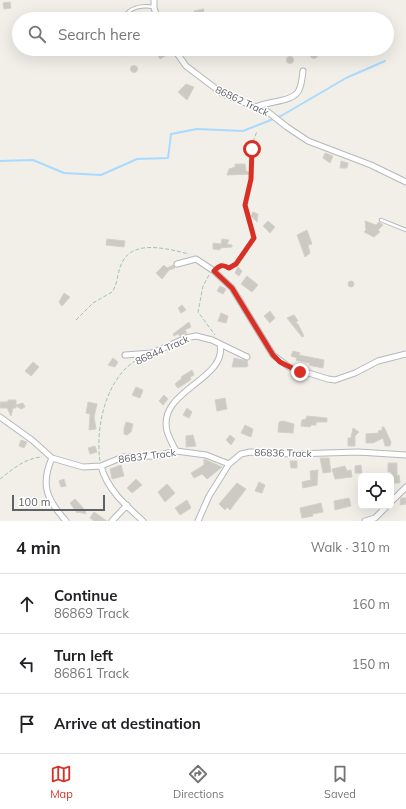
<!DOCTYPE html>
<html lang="en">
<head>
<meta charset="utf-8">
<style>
	body { margin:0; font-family:Mulish,sans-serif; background:#f6f6f6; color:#202124 }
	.controls { position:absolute; right:12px; bottom:12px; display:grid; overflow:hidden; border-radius:6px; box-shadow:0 4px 16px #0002 }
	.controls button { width:36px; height:36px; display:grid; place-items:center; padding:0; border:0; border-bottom:1px solid #e0e0e0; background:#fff; color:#202124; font:20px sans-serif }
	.scale { position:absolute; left:12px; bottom:10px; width:93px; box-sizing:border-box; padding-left:4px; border:2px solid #5f6368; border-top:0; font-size:11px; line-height:14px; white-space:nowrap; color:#5f6368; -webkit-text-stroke:3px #fff; paint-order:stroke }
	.stop { position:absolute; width:12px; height:12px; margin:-9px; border:3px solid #d93025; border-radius:50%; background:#fff }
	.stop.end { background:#d93025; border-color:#fff; box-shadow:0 1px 4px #0008 }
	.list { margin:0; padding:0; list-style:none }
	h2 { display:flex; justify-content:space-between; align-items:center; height:52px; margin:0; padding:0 16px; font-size:17px }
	h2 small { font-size:13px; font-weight:400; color:#757577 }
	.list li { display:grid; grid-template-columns:26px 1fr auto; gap:12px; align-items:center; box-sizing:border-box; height:60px; padding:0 16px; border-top:1px solid #e0e0e0 }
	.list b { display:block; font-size:15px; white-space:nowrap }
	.list p { margin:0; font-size:13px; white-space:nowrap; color:#757577 }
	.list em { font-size:13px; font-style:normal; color:#757577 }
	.icon { flex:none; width:22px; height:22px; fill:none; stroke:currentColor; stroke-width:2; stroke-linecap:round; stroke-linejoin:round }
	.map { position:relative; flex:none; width:406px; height:521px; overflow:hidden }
	.search { position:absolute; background:#fff; box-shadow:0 4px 16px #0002; left:12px; right:12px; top:12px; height:44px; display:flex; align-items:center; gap:10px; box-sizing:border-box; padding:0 14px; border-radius:22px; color:#757577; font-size:15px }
	.sheet { height:232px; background:#fff }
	nav { display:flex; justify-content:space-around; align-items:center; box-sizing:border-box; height:56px; border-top:1px solid #e0e0e0; background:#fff; font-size:11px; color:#757577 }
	nav a { display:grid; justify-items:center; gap:2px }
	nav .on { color:#d93025 }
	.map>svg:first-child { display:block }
</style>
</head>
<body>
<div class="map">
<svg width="406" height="521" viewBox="0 0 406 521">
	<rect width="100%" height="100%" fill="#f1efe8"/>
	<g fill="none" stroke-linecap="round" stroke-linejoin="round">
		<path stroke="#aadaff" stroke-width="2" d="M0 161 33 160 64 173 101 175 137 159 168 158 171 134 197 129 243 131 281 116 346 78 385 61"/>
	</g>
	<path fill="#cccac5" stroke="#d6d1c6" d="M10 2 11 8 4 9 3 3Z
		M204 9 203 14 195 16 194 11Z
		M119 49H128L130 53 122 56Z
		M162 50 165 56 160 59 157 53Z
		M310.5 55a3.5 3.5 0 1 1 7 0a3.5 3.5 0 1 1-7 0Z
		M286.5 60a3.5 3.5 0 1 1 7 0a3.5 3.5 0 1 1-7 0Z
		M130.5 69a3.5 3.5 0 1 1 7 0a3.5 3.5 0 1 1-7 0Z
		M186 84 194 87 187 100 178 92Z
		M325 153 333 156 330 163 323 158Z
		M341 161 348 163 347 168H340Z
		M235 164H245L246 171 252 174 227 175 229 169 235 167Z
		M253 212 258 214 257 222 251 216Z
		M268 221 275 227 270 233 263 226Z
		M365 221 376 225 379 222 383 225 378 230 380 232 374 237 364 232 366 230Z
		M307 230 312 244 308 245 310 253 305 257 297 235Z
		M107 239 125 241 124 247 106 245Z
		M222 239 229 240 227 244 232 245V247L220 248V250L213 249V243L221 244Z
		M164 265 167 268 173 265 175 268 169 270 162 279 156 273Z
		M238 267 242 271 239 276 235 273Z
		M247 276 258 285 252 292 241 284Z
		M348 284a3 3 0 1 1 6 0a3 3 0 1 1-6 0Z
		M220 286 226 289 223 294 217 291Z
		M64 293 70 297 62 306 59 302Z
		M182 305 186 310 181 313 178 308Z
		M270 311 275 318 270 323 264 316Z
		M221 313 228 316 226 323 218 321Z
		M294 315 298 321 295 322 298 324 304 336 302 337 287 318Z
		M189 322 191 327 185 330 187 333 180 336 178 334 174 336 173 334Z
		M293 351 300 353 299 355 324 360 323 368 313 366 309 365 310 363 296 360 297 358 291 356Z
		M113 358 118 362 115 367 108 365Z
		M234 358 247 361 248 366 246 367H232Z
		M33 362 39 367 31 376 25 371Z
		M192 370 194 375 190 377 191 379 189 381 178 388 175 384 182 378 181 377Z
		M136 387 143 390 140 398 132 395Z
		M164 395 168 399 163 405 159 401Z
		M225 398 227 409 217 411 215 400Z
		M8 400H16V405L23 403 25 407 21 409 16 406V408H13L11 416 7 408H0V402H8Z
		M88 402 97 404 94 417 96 429 89 430 90 414 86 413Z
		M187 408 192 412 189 418 183 415Z
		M307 416 327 418V422H316V425H311L310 427 301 426 302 420 306 419Z
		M283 421 294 424 293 433 278 432 279 422Z
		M126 422 133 424 131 432 127 435 124 434V429Z
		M245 425 253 429 251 437 241 433Z
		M382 427H384L391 442 390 446H385L383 438 373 443H366V434L379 433 378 431 382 430Z
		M353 428 359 432 355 436V446H348V438H351Z
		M193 435 196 446 186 447V436Z
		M230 435 235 439 231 445 226 440Z
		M21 440 27 442 24 448 19 446Z
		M95 446 97 452 90 454 88 448Z
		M320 458H329L331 472 323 473Z
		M204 459 222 467 207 479 202 474 194 478 191 473 204 465Z
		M290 461H297V468H291Z
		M388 463H397V476L399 475 400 483H391V472H388Z
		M121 465 124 476 112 479 110 469Z
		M361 465 362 473H355V466Z
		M345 466 347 471 351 470 352 477 335 479 332 469Z
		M318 470 317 485 303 488 302 482 311 480 310 471Z
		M64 479 66 486 61 487 59 481Z
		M136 479 142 485 132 493 127 488Z
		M259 482 265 485 262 493 255 491Z
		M237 483 246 489 230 510 227 507 225 510 219 504Z
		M167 484 175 493 165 502 158 492Z
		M349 498 351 506 335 510 334 501Z
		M401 498H406V504L400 505Z
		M75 499 85 510 86 514 78 512 77 513 70 503Z
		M187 500 191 508 180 515 175 508Z
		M321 503 323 512 312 514 313 516 302 518 300 508Z
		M94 512 107 521H94L90 518Z"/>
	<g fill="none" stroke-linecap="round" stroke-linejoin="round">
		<g stroke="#b5b8bc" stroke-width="4.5">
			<path id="service" d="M123 19C129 7 142 5 154 7
				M381 220 406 230"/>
		</g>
		<g stroke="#b5b8bc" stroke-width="7">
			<path id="minor" d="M154 0V8L158 19
				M174 49 186 66 223 94 268 112 287 127 308 141 371 165 406 182
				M256 107C268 101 294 102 299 90 302 84 302 77 303 71
				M177 264 196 259 214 271 232 288 273 355 289 367 328 379 335 380 355 373 378 361 406 354
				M125 355 152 353 186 338 196 336 212 340 247 357
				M0 417 32 440 52 458 83 467 101 466 123 457 156 456 176 451 206 455 229 464
				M176 451C173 445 169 438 167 431 157 390 228 380 220 344
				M52 458C40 485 47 500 66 521
				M101 466C107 489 125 505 143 521
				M391 502 406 487
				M112 521 127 505
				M198 521 209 496 229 464 241 454 250 452 294 454 358 452 406 455
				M365 521 375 518 387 506"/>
		</g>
		<path stroke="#9cc7a9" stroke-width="1" stroke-dasharray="4 2" stroke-linecap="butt" d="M218 267 222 265 229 268 236 264 254 238 245 205 251 179 252 145 257 131
			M209 275 203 286 198 312 215 335
			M76 320 93 303 112 292C118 284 117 273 121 265 131 238 168 249 189 254
			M100 461C95 428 106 377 137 360
			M0 479C13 469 25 458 42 457"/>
		<use href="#service" stroke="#fff" stroke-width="2.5"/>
		<use href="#minor" stroke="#fff" stroke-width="5"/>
	</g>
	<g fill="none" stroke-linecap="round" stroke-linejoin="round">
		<path stroke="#d93025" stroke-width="5" d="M252 149 251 179 245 205 254 238 236 264 229 268C222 264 220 265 214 271L232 288 273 355 280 362 300 372"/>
	</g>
	<g text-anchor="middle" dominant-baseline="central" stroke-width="3" stroke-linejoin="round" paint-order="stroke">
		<g font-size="10" fill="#5f6368" stroke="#fff">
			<text transform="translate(242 101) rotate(25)">86862 Track</text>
			<text transform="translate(162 350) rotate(-24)">86844 Track</text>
			<text transform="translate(283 453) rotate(1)">86836 Track</text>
			<text transform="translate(147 456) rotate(-7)">86837 Track</text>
		</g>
	</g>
</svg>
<div class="controls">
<button><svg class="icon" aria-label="locate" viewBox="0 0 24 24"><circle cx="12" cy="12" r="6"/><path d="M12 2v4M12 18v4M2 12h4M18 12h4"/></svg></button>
</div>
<div class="scale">100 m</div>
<div class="stop" style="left:252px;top:149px"></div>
<div class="stop end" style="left:300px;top:372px"></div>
<div class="search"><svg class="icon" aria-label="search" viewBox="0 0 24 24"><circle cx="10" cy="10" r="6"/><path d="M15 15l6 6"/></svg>Search here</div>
</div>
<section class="sheet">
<h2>4 min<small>Walk · 310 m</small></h2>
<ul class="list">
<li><svg class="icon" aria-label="ahead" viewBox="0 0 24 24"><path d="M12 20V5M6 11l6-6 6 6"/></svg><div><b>Continue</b><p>86869 Track</p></div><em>160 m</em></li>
<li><svg class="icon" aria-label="left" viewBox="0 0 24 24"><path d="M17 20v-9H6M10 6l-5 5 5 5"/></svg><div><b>Turn left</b><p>86861 Track</p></div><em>150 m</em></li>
<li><svg class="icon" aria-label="arrive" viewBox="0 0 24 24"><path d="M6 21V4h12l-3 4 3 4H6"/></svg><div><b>Arrive at destination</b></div></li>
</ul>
</section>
<nav>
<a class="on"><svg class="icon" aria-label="map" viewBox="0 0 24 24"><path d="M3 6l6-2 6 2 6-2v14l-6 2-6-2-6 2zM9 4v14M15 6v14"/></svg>Map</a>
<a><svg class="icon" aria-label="directions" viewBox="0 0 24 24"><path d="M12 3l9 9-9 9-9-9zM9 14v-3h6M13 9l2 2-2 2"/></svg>Directions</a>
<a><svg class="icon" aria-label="saved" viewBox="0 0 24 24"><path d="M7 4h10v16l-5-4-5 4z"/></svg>Saved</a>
</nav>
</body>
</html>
